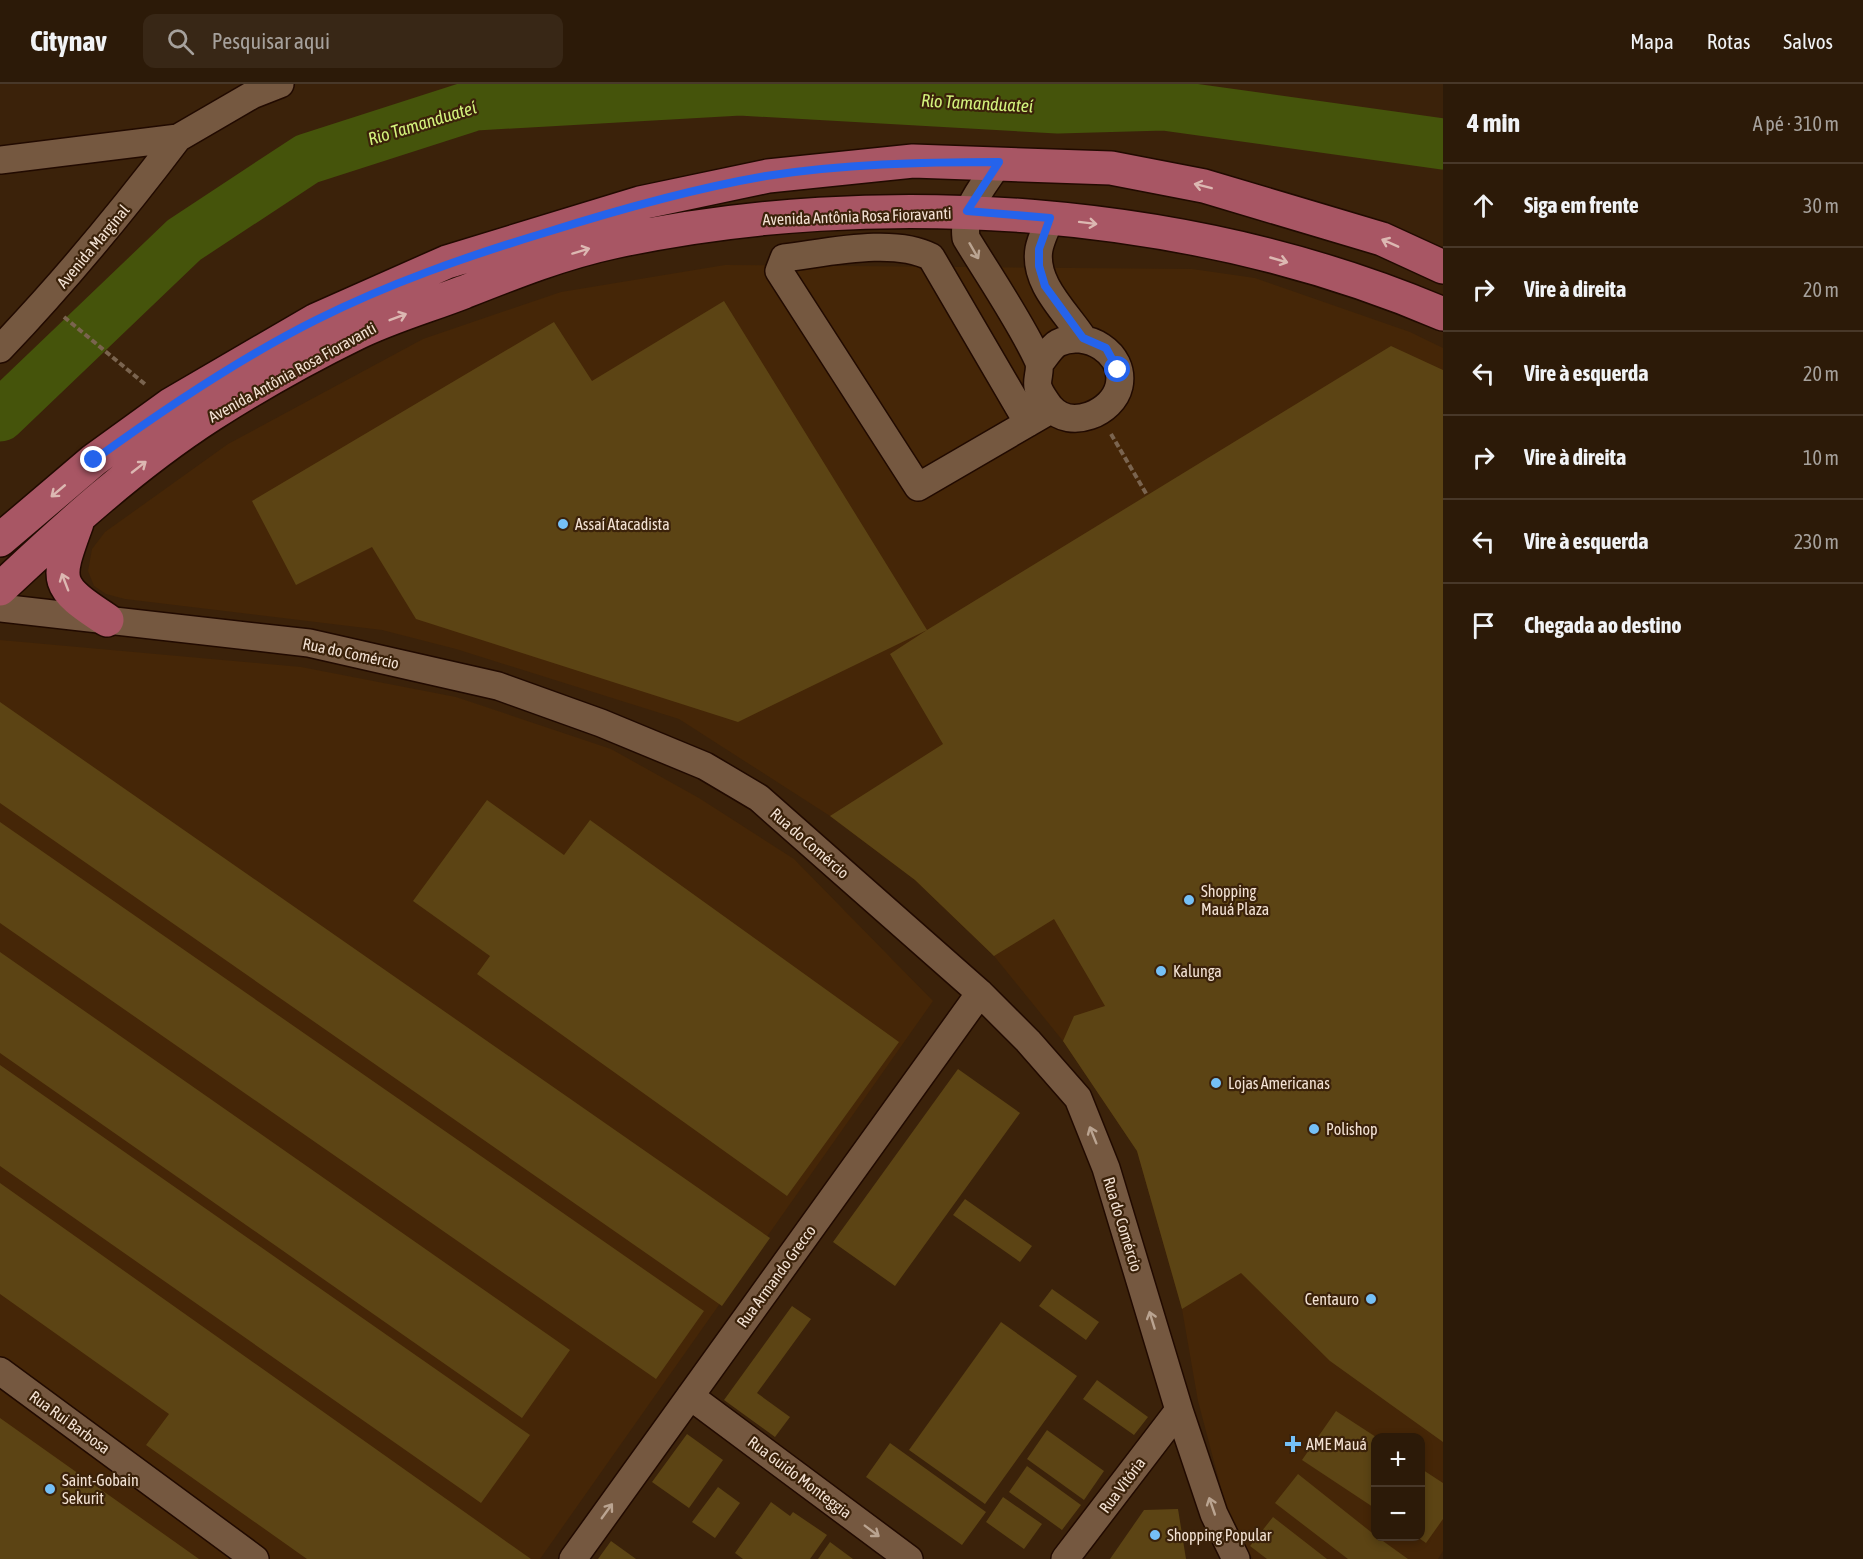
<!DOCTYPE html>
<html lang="pt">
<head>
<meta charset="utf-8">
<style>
	body { margin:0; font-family:"Asap Condensed",sans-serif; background:#382716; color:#f1f3f6 }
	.controls { position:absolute; right:18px; bottom:18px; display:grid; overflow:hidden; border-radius:12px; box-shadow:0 3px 9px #0003 }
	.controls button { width:54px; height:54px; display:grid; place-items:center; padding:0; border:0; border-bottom:2px solid #483829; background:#2c1a08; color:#f1f3f6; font:30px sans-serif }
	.stop { position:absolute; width:18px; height:18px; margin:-14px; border:4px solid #2563eb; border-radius:50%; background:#fff }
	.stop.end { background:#2563eb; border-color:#fff; box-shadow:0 2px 6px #0008 }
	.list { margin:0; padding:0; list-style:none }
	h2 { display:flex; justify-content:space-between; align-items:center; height:78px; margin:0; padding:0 24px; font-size:26px }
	h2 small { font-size:20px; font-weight:400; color:#a6a19c }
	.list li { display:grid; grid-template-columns:39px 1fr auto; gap:18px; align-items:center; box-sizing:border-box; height:84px; padding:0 24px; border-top:2px solid #483829 }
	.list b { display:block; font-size:22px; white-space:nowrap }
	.list em { font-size:20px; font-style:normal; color:#a6a19c }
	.icon { flex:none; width:33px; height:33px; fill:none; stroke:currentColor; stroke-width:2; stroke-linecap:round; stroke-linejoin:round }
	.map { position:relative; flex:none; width:1443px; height:1475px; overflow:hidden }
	header { display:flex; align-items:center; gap:36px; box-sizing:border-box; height:84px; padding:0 30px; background:#2c1a08; border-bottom:2px solid #483829 }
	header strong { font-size:28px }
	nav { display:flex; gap:33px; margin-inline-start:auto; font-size:21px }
	.search { width:420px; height:54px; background:#382716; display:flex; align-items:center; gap:15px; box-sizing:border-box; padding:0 21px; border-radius:12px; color:#a6a19c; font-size:22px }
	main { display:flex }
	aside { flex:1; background:#2c1a08 }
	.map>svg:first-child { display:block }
</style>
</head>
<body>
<header>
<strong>Citynav</strong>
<div class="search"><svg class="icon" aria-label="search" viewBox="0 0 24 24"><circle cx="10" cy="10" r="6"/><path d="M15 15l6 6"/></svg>Pesquisar aqui</div>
<nav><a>Mapa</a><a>Rotas</a><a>Salvos</a></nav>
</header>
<main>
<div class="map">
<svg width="1443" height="1475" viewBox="0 0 1443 1475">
	<rect width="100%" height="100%" fill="#3b220a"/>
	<path fill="#452607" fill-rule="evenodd" d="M725 181 1192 185 1255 194 1410 248 1443 264V1467L1438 1475H1253L1231 1442 1198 1317 1182 1225 1137 1067 1063 957 994 872 915 796 830 732 679 635 456 565 382 546 125 515 106 510 94 502 88 487 92 465 105 448 228 360 423 255 561 208ZM1376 1354H1420V1452H1376Z
		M0 556 301 583 456 613 611 665 699 714 794 775 933 917 540 1475H0Z"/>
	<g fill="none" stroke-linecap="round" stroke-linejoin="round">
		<path stroke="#45540b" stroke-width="51" d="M0 332 184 156 307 75 475 21 740 6 1058 24 1164 21 1443 60"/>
	</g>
	<path fill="#5c4414" d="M724 217 927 546 1391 262 1443 286V1358L1330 1277 1241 1189 1182 1225 1137 1067 1063 957 1074 932 1105 922 1054 835 994 872 915 796 830 732 943 660 890 570 927 546 738 638 416 535 372 463 296 501 252 417 554 238 592 297Z
		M0 618 770 1154 722 1222 0 719Z
		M487 716 564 771 590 736 899 958 787 1112 477 890 490 872 413 817Z
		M0 738 704 1227 656 1295 0 839Z
		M0 868 570 1266 522 1334 0 969Z
		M0 981 530 1351 481 1419 0 1082Z
		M958 985 1020 1029 895 1202 833 1158Z
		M0 1099 531 1475H307L146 1361 169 1330 0 1210Z
		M965 1115 1032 1162 1020 1178 953 1131Z
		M1052 1205 1099 1238 1086 1256 1039 1222Z
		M792 1222 811 1235 757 1309 790 1333 775 1353 724 1316Z
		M1001 1238 1077 1292 985 1420 909 1366Z
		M1097 1296 1148 1333 1134 1351 1083 1315Z
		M1336 1327 1376 1353V1425L1302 1376Z
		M0 1334 199 1475H0Z
		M1047 1346 1104 1387 1084 1416 1027 1375Z
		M687 1350 723 1376 689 1424 652 1398Z
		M890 1359 986 1428 962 1461 866 1393Z
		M1027 1382 1081 1421 1062 1446 1009 1408Z
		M1420 1384 1443 1399V1435L1426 1459 1416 1452H1420Z
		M1298 1390 1376 1452 1408 1475H1348L1275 1419Z
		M718 1403 740 1419 715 1454 692 1438Z
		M1003 1413 1042 1440 1024 1465 986 1438Z
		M771 1418 790 1432 793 1428 827 1451 810 1475H743L735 1469Z
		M1178 1425 1186 1475H1110L1144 1426Z
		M1273 1433 1327 1475H1267L1250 1462Z
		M611 1457 636 1475H598Z
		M830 1458 853 1475H818Z"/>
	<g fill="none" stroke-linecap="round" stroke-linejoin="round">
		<g stroke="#210a00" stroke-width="30">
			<path id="minor" d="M0 76 178 54 252 11 280 0
				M999 78C984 102 962 124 966 154 989 192 1020 237 1038 276 1042 285 1036 295 1038 303 1040 309 1047 319 1050 323 1070 347 1113 329 1119 302 1126 269 1086 245 1058 259 1052 262 1045 273 1040 279
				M1050 134C1047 144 1041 154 1039 165 1033 199 1066 228 1083 254
				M0 265C64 198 122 128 178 54
				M1028 339 931 173C893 153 826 169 784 174L779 187 918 403 1052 325
				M0 524 309 559 498 602 601 639 705 682 759 714 980 909 1028 957 1078 1014 1106 1084 1179 1326 1214 1430 1236 1475
				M0 1287 255 1475
				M690 1312 909 1475
				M573 1475 980 909
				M1065 1475 1179 1326"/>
		</g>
		<g stroke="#210a00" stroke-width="36">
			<path id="major" d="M77 439C56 497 53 501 107 536
				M0 456 94 376 170 321 316 236 447 178 640 119 768 92 913 77 1111 84 1204 102 1382 155 1443 183
				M0 505C66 443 135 380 211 331 255 303 308 273 355 250 389 233 428 222 464 208 512 189 562 169 613 158 879 101 1192 123 1443 230"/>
		</g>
		<path stroke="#7a644f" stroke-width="4" stroke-dasharray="6 3" stroke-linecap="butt" d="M64 233 146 301
			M1111 350 1147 411"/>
		<use href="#minor" stroke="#755840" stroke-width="27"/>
		<use href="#major" stroke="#a85664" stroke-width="33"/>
	</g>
	<defs><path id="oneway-shaft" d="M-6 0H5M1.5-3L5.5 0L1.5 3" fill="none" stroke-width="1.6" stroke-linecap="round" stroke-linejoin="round" transform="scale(1.5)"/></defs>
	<g stroke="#dcb8b2">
		<use href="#oneway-shaft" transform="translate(1203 102) rotate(-166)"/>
		<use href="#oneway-shaft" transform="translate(1088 139) rotate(7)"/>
		<use href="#oneway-shaft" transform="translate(1390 159) rotate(-156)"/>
		<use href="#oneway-shaft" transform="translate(581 167) rotate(-17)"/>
		<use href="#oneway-shaft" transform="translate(1279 176) rotate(16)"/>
		<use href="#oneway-shaft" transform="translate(398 233) rotate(-21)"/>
		<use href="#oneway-shaft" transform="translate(139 383) rotate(-38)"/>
		<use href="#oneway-shaft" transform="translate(58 407) rotate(140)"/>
		<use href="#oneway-shaft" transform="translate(65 498) rotate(-111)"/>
	</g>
	<g stroke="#baa491">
		<use href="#oneway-shaft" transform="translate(974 167) rotate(60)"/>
		<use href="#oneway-shaft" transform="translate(1093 1051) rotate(-112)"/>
		<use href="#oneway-shaft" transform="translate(1152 1236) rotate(-107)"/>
		<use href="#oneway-shaft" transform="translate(1212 1422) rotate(-109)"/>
		<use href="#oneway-shaft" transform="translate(607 1427) rotate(-54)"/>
		<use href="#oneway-shaft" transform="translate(872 1447) rotate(37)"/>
	</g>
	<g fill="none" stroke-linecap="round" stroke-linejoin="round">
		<path stroke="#2563eb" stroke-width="8" d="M94 376C164 325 238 275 316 236 390 199 465 173 544 149 617 126 690 105 766 92 843 80 922 78 999 78L967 127 1050 134 1039 165V182L1045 202 1083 254 1106 264 1118 286"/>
	</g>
	<g fill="#75c0f6" stroke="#3b220a" stroke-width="2">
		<circle cx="563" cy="440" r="6"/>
		<circle cx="1189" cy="816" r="6"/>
		<circle cx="1161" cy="887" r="6"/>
		<circle cx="1216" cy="999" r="6"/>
		<circle cx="1314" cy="1045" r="6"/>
		<circle cx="1371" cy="1215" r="6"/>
		<path d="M1290 1351h6v6h6v6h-6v6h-6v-6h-6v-6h6z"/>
		<circle cx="50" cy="1405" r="6"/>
		<circle cx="1155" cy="1451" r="6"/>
	</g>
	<g text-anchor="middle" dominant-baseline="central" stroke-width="4.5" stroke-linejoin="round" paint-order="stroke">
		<g font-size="16" fill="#f3e2d4" stroke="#3b220a">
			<text transform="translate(857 132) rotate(-2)">Avenida Antônia Rosa Fioravanti</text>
			<text transform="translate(93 162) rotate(-50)">Avenida Marginal</text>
			<text transform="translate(292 288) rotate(-29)">Avenida Antônia Rosa Fioravanti</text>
			<text transform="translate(351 569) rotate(12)">Rua do Comércio</text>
			<text transform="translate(810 759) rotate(41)">Rua do Comércio</text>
			<text transform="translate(1123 1140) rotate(73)">Rua do Comércio</text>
			<text transform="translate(776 1192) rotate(-54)">Rua Armando Grecco</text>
			<text transform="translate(70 1338) rotate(36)">Rua Rui Barbosa</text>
			<text transform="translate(800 1393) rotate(37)">Rua Guido Monteggia</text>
			<text transform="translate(1122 1401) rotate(-53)">Rua Vitória</text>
		</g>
		<g font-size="16" fill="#f3e2d4" stroke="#3b220a" text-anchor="start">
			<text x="575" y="440">Assaí Atacadista</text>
			<text x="1201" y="807">Shopping<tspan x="1201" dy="18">Mauá Plaza</tspan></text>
			<text x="1173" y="887">Kalunga</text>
			<text x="1228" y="999">Lojas Americanas</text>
			<text x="1326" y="1045">Polishop</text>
			<text x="1359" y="1215" text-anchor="end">Centauro</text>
			<text x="1306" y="1360">AME Mauá</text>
			<text x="62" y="1396">Saint-Gobain<tspan x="62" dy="18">Sekurit</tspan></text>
			<text x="1167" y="1451">Shopping Popular</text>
		</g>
		<g font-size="18" font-style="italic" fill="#d3f27c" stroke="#3b220a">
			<text transform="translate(977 19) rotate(3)">Rio Tamanduateí</text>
			<text transform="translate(422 39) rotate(-17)">Rio Tamanduateí</text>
		</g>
	</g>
</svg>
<div class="controls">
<button>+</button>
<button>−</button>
</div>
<div class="stop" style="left:1118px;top:286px"></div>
<div class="stop end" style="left:94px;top:376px"></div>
</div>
<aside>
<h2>4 min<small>A pé · 310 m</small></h2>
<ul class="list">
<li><svg class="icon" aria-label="ahead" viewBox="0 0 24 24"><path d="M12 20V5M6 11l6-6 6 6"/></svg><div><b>Siga em frente</b></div><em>30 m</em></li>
<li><svg class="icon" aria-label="right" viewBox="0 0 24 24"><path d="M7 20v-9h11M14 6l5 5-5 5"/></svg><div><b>Vire à direita</b></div><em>20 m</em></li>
<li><svg class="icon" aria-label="left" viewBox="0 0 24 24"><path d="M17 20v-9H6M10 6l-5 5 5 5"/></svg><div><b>Vire à esquerda</b></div><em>20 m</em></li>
<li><svg class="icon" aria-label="right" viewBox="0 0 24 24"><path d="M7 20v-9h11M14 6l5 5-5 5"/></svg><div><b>Vire à direita</b></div><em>10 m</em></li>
<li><svg class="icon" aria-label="left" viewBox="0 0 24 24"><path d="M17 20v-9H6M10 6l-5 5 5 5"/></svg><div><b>Vire à esquerda</b></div><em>230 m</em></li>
<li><svg class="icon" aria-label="arrive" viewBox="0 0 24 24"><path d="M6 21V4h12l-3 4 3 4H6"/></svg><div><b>Chegada ao destino</b></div></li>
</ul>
</aside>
</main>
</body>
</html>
